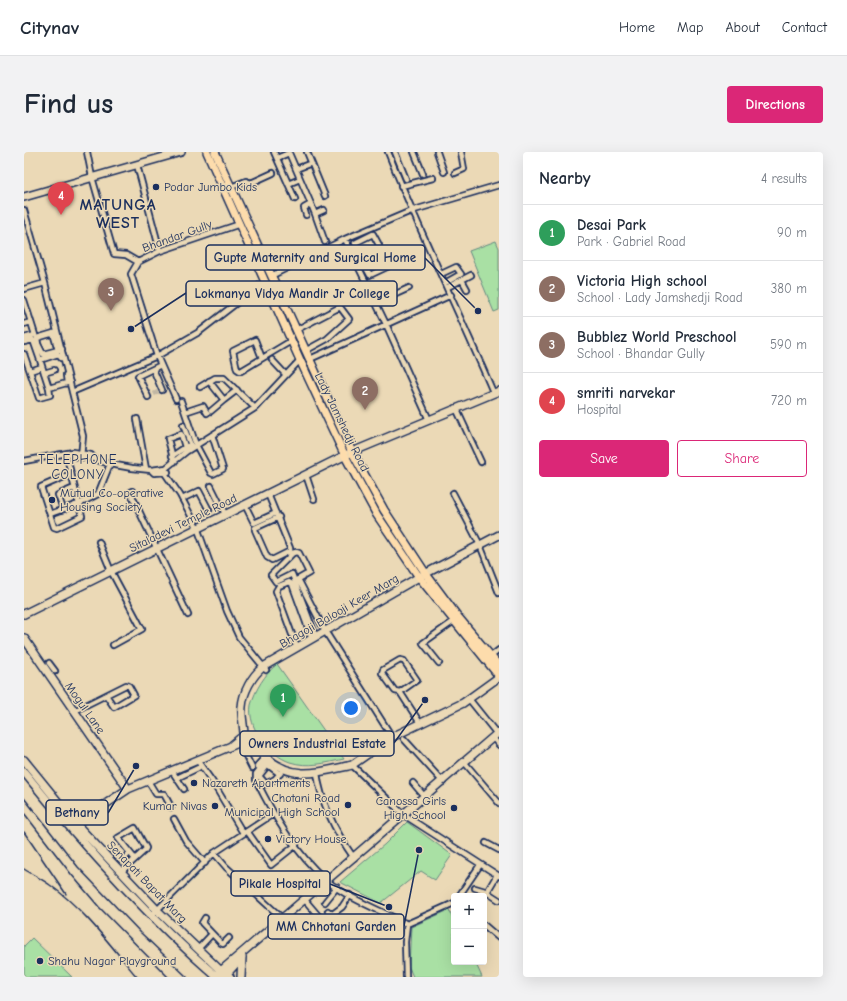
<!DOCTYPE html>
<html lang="en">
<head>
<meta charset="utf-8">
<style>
	body { margin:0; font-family:"Comic Neue",sans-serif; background:#f2f2f3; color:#1f2937 }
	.controls { position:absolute; right:12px; bottom:12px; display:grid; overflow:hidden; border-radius:4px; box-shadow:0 4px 16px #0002 }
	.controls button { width:36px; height:36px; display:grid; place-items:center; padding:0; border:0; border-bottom:1px solid #e0e1e3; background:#fff; color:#1f2937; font:20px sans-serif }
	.you { position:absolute; left:327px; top:556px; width:14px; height:14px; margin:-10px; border:3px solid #fff; border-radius:50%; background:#1a73e8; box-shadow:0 0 0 6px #1a73e833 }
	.badge { display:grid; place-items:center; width:26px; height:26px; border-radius:50%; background:#db2777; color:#fff; font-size:13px; font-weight:700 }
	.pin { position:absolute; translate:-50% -33px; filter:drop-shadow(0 1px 2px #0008) }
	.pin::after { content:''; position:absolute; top:21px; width:14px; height:12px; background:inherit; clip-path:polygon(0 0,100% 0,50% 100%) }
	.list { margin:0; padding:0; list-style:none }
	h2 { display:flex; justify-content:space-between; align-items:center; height:52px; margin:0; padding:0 16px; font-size:17px }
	h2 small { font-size:13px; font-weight:400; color:#747a83 }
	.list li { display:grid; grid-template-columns:26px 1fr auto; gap:12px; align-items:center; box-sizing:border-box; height:56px; padding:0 16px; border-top:1px solid #e0e1e3 }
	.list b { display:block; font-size:15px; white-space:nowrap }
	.list p { margin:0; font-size:13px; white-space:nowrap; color:#747a83 }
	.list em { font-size:13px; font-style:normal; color:#747a83 }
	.actions { display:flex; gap:8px; padding:12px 16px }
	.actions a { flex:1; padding:9px 0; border:1px solid #db2777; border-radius:4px; text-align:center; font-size:14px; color:#db2777 }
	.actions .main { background:#db2777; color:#fff }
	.map { position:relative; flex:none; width:475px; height:825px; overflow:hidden; border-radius:4px }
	header { display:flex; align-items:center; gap:24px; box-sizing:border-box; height:56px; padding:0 20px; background:#fff; border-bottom:1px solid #e0e1e3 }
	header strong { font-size:19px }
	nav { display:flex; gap:22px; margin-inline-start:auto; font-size:14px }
	.intro { display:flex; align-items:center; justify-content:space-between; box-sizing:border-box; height:96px; padding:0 24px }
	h1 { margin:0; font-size:28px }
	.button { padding:10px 18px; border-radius:4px; background:#db2777; color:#fff; font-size:14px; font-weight:700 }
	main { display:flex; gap:24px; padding:0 24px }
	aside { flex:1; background:#fff; border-radius:4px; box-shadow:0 4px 16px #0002 }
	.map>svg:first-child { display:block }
</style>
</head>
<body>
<header>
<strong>Citynav</strong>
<nav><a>Home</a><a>Map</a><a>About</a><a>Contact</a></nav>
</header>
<div class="intro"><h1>Find us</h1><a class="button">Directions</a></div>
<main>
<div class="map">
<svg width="475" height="825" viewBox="0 0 475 825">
	<rect width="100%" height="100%" fill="#ebd9b6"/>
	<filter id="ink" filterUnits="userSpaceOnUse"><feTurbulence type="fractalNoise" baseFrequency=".025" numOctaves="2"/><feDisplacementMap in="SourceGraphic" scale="8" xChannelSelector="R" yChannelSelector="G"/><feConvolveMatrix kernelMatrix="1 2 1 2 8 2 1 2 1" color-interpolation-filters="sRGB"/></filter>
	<g filter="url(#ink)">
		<path fill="#a9e0a4" stroke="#628881" d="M472 89 475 96V158L470 160 445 99Z
			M253 512 320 607C302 611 284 616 266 610 245 603 223 576 227 553 231 538 241 522 253 512Z
			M383 670 428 703 411 728 397 719 357 751 316 730 361 692Z
			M425 758 430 768V810H451L458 825H389L385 815 387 775Z
			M8 786 48 825H0V794Z"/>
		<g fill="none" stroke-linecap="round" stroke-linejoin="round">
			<path stroke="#c1b7a4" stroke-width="4.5" stroke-dasharray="4.5 2" stroke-linecap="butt" d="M124 245 138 238"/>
			<g stroke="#1b2f5e" stroke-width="8">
				<path id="street" d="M63 0 68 25 90 102 102 103 114 110
					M250 0 271 47
					M283 0 301 44
					M364 0C396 81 435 160 469 240
					M371 0 382 27
					M390 0 399 22
					M413 0 420 20
					M253 6 265 1 287 52 280 56 282 63
					M113 13 136 99
					M272 17 285 12
					M431 21 440 17 437 0
					M264 32 276 27
					M377 34 409 26
					M207 35 222 29 227 31 249 21
					M287 52 291 62 300 58
					M0 58 21 131 59 284 57 305
					M291 62 301 90
					M216 72 136 99 114 110 107 122 133 204 175 180 241 129
					M321 87 362 172 405 268
					M332 109C341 105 351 102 355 93L349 82 331 91C336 102 340 113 346 123L363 115 364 113 357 100 352 99
					M417 122 432 115 437 122 421 131
					M247 124 321 87 387 59 475 33
					M438 128 443 137
					M424 135 447 123
					M0 137 21 131
					M0 148 7 170 0 172
					M352 151 385 136
					M272 178 316 155 325 167 303 187 281 199
					M33 180 13 186 14 192 19 202 38 197
					M29 181 34 198
					M0 186 11 183 7 170
					M0 190 9 188 16 208
					M0 202 15 246 26 243 25 236
					M37 206 34 202 16 208 25 236 46 230
					M238 206 231 188 209 199 213 217 216 219H217L267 189
					M286 207 427 143
					M248 208 262 223
					M129 217 138 238
					M6 219 18 215
					M20 221 30 218
					M42 223 43 231
					M185 229 200 248 213 238
					M176 235 191 226H200L231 256
					M48 240 133 204 152 247
					M124 245 114 224 137 213
					M157 249 172 293 187 321 189 322 199 317 188 283
					M432 256 457 310
					M187 259 200 248
					M161 260 179 254 183 261
					M113 267 122 317
					M159 273 168 296
					M42 302 58 364 33 376 30 375 17 335 47 322
					M46 302 49 304 70 307
					M148 304 163 294
					M0 309 49 300 67 303 70 307 86 312 108 316 127 318 142 316 163 299 231 256 276 208
					M150 310 144 287 157 282 161 295
					M138 317 156 343 173 375 203 459 215 485 242 518
					M127 318 130 321 144 320
					M282 323 290 347
					M187 334 201 362
					M108 339V344L164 463
					M429 341 456 393 475 441
					M244 342 266 396V399L248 408 243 405 231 378V376L255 365
					M158 347 175 339 185 358
					M57 351 74 342 86 312
					M221 353 230 371 252 361
					M39 357 34 343 50 336
					M26 362 54 352
					M75 390 87 419 118 477 89 493
					M274 427 301 479 368 585
					M271 429 285 421 275 401 272 400 269 401 247 423 252 430 268 422 292 485
					M273 496 252 439 255 434 265 430 268 432 288 487
					M466 505 475 498
					M25 511 31 519
					M415 511 399 491 430 469
					M376 540 393 528 380 509 376 508 359 518 358 521 371 539 376 540 396 571
					M445 547 473 582
					M50 559 102 533 105 534 110 543 90 555 82 543
					M469 586 475 593
					M380 587 419 630
					M216 592 228 616
					M244 607 232 622V628C250 664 271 701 302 728 321 745 360 760 383 772L430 751
					M173 608 188 629 219 681
					M247 609 235 624 242 632 251 627 260 617
					M441 611 475 651
					M244 613 256 622
					M328 613 380 663 475 724
					M233 614 241 605
					M148 619 160 637
					M293 621C297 651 313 682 330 706
					M153 626 174 616
					M124 629 132 642H140L147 655
					M389 631 401 645
					M150 667 162 689 181 711
					M223 679 247 713 272 693
					M462 691 475 698
					M190 701 202 715 259 767
					M100 707 105 701
					M97 720 121 698 122 696 111 676 94 686 111 707
					M451 736 461 739 475 748
					M463 740 473 723
					M435 744 456 713
					M281 748 298 768
					M301 750 313 735
					M304 759 309 763
					M131 760 190 701 249 662
					M181 766 178 771 197 791 199 792 205 786
					M302 767 318 755 326 743
					M460 773 475 786
					M174 797 188 782
					M382 825 381 790 383 772"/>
			</g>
			<g stroke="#1b2f5e" stroke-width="10">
				<path id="secondary" d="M0 45 157 0
					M0 462 328 300 475 239
					M0 486 104 637
					M220 583C228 590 234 598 242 605 268 629 293 621 324 614L328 613 368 585 439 551 475 525
					M208 593 220 583C220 574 217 564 218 555 219 540 228 524 239 515L395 425 475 383
					M0 608 52 672 133 758 197 819 206 825
					M0 620C59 693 122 763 193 825
					M49 674 104 637 224 587
					M191 824 475 580
					M200 825 218 805
					M217 825 218 805"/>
			</g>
			<g stroke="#1b2f5e" stroke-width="10">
				<path id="primary" d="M183 0 276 208 321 304 353 363 395 425 475 524
					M191 0 328 300 360 358 402 422 434 465 475 514"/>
			</g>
			<use href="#street" stroke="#ebd9b6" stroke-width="4.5"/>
			<use href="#secondary" stroke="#ebd9b6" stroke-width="7"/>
			<use href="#primary" stroke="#fddcac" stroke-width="7"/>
			<path stroke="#1b2f5e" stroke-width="1.5" d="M0 646 54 715 117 781 163 825
				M0 661 47 722 75 755 144 825
				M0 680 42 742
				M0 717C9 723 18 727 26 733 61 758 86 793 113 825"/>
		</g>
	</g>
	<g fill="#1b2f5e" stroke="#ebd9b6" stroke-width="1.5">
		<circle cx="132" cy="35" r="4"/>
		<circle cx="28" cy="348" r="4"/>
		<circle cx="170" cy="631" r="4"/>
		<circle cx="324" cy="653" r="4"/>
		<circle cx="191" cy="654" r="4"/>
		<circle cx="430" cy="656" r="4"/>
		<circle cx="244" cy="687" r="4"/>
		<circle cx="16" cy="809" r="4"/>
	</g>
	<g text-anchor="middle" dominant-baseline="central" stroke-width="3" stroke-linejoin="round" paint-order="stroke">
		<g font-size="12" fill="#1b2f5e" stroke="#ebd9b6" text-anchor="start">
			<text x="140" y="35">Podar Jumbo Kids</text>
			<text x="36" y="341">Mutual Co-operative<tspan x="36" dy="14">Housing Society</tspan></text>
			<text x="178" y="631">Nazareth Apartments</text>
			<text x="316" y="646" text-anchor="end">Chotani Road<tspan x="316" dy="14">Municipal High School</tspan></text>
			<text x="422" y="649" text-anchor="end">Canossa Girls<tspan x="422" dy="14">High School</tspan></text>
			<text x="183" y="654" text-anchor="end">Kumar Nivas</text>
			<text x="252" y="687">Victory House</text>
			<text x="24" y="809">Shahu Nagar Playground</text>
		</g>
		<g font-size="12" fill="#1b2f5e" stroke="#ebd9b6">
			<text transform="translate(153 84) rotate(-20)">Bhandar Gully</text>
			<text transform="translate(318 270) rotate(64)">Lady Jamshedji Road</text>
			<text transform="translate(159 371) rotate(-26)">Sitaladevi Temple Road</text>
			<text transform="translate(315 459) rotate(-30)">Bhagoji Balooji Keer Marg</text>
			<text transform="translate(61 556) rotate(55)">Mogul Lane</text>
			<text transform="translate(123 730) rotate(46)">Senapati Bapat Marg</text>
		</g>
		<g font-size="13" letter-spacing="1" fill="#1b2f5e" stroke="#ebd9b6">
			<text x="54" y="307">TELEPHONE<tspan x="54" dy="15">COLONY</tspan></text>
		</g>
		<g font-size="16" font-weight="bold" letter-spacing="1" fill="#1b2f5e" stroke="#ebd9b6">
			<text x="94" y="53">MATUNGA<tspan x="94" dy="18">WEST</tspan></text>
		</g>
	</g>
	<path fill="none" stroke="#1b2f5e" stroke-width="1.5" d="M454 159L401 106M107 177L162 141M401 548L370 591M112 614L84 661M365 755L306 732M395 698L380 774"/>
	<g fill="#1b2f5e" stroke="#ebd9b6" stroke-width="1.5">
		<circle cx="454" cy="159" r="4"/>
		<circle cx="107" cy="177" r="4"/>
		<circle cx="401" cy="548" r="4"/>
		<circle cx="112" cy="614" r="4"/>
		<circle cx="365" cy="755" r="4"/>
		<circle cx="395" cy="698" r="4"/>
	</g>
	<g fill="#ebd9b6" stroke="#1b2f5e" stroke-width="1.5">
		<rect x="182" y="93" width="219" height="25" rx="4"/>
		<rect x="162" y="129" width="211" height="25" rx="4"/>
		<rect x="216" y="579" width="154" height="25" rx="4"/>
		<rect x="22" y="648" width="62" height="25" rx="4"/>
		<rect x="207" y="719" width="99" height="25" rx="4"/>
		<rect x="244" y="762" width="136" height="25" rx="4"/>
	</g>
	<g font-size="13" text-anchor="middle" font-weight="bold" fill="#1b2f5e">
		<text x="291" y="110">Gupte Maternity and Surgical Home</text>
		<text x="268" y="146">Lokmanya Vidya Mandir Jr College</text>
		<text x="293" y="596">Owners Industrial Estate</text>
		<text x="53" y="665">Bethany</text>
		<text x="256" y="736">Pikale Hospital</text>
		<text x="312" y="779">MM Chhotani Garden</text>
	</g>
</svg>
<div class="controls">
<button>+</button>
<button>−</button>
</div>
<div class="you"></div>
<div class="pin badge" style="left:259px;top:565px;background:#2e9e5b">1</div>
<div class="pin badge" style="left:341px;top:258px;background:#8d6e63">2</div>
<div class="pin badge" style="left:87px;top:159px;background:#8d6e63">3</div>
<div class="pin badge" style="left:37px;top:63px;background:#e0444e">4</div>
</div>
<aside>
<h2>Nearby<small>4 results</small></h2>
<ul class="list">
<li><span class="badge" style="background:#2e9e5b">1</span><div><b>Desai Park</b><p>Park · Gabriel Road</p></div><em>90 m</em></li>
<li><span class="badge" style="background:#8d6e63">2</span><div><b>Victoria High school</b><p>School · Lady Jamshedji Road</p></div><em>380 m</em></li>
<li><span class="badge" style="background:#8d6e63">3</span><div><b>Bubblez World Preschool</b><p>School · Bhandar Gully</p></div><em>590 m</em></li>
<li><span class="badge" style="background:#e0444e">4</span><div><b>smriti narvekar</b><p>Hospital</p></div><em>720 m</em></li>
</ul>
<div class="actions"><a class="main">Save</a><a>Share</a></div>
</aside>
</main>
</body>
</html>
